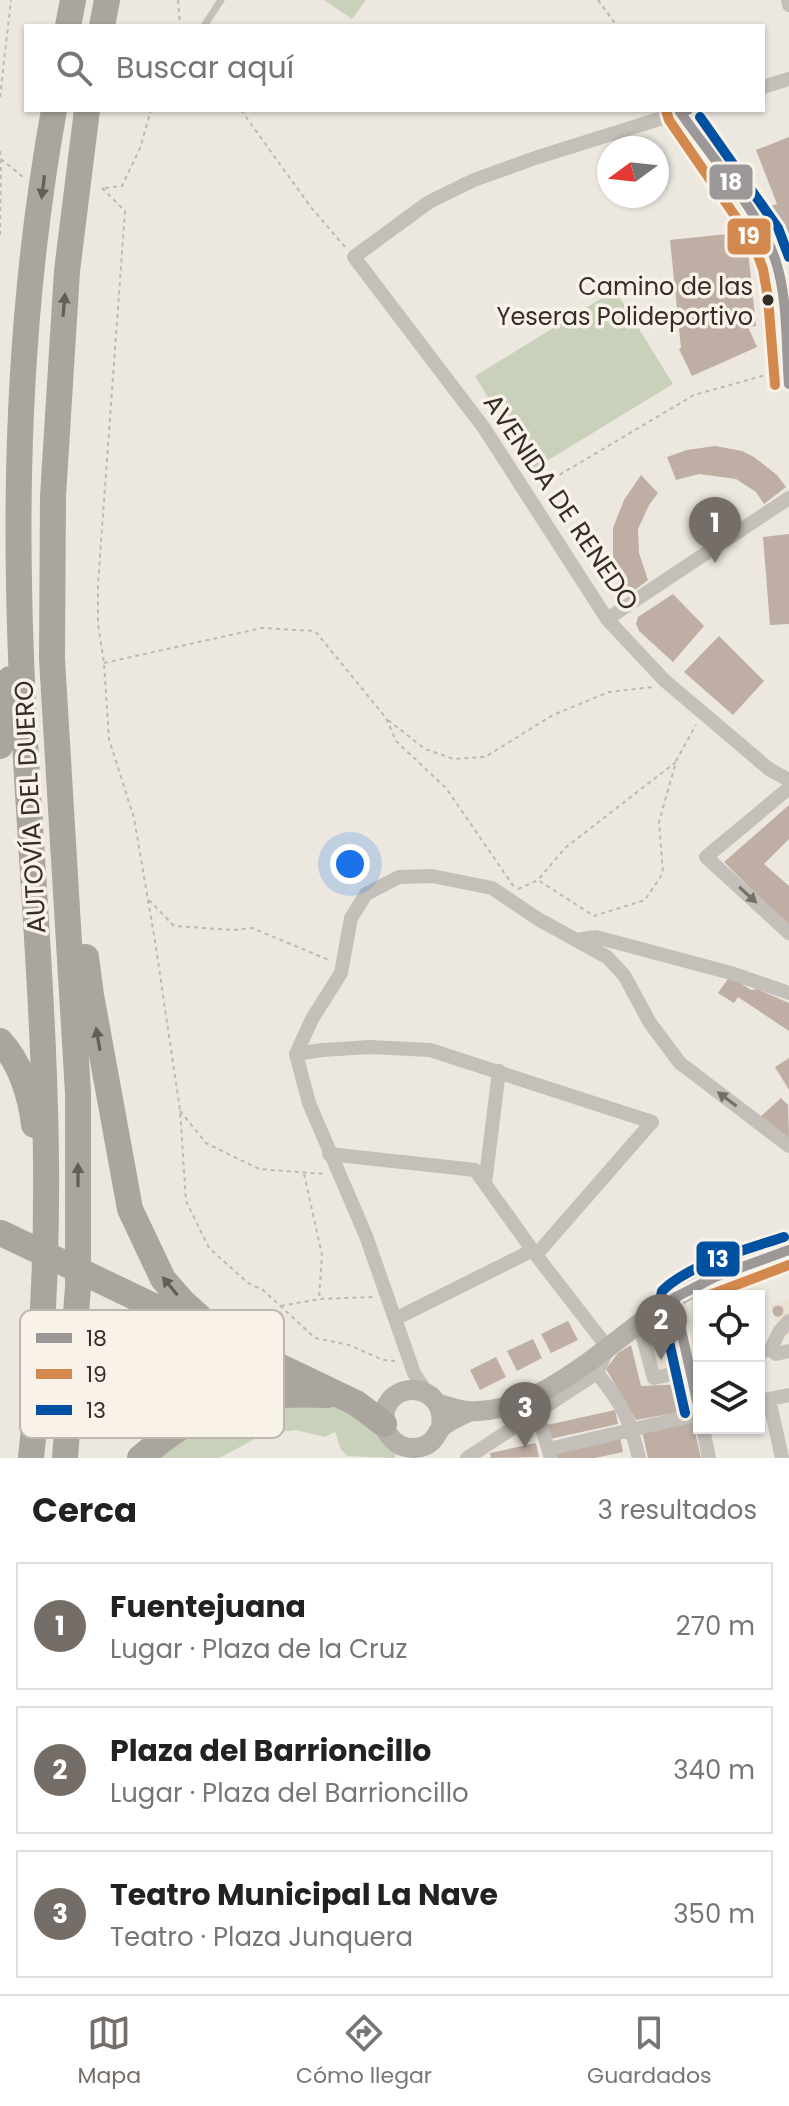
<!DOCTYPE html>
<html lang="es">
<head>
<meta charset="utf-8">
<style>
	body { margin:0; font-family:Poppins,sans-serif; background:#f6f6f6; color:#222 }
	.controls { position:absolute; right:24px; bottom:24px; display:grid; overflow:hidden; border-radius:0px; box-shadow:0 2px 6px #0004 }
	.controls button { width:72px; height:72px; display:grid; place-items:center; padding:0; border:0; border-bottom:2px solid #e0e0e0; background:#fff; color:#222; font:40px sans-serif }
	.compass { position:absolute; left:597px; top:136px; width:72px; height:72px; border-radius:50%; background:#fff; box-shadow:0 2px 6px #0004; rotate:255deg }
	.you { position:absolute; left:350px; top:864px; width:28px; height:28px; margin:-20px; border:6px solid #fff; border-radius:50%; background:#1a73e8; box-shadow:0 0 0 12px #1a73e833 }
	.badge { display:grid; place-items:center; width:52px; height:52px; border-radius:50%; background:#756e68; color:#fff; font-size:26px; font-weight:700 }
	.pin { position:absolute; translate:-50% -66px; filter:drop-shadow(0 2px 4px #0008) }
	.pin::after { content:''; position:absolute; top:42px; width:28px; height:24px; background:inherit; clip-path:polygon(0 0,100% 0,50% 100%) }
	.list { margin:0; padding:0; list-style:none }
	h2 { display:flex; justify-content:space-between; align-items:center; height:104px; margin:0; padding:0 32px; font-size:34px }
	h2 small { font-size:26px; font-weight:400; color:#767676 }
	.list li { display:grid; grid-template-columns:52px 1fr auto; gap:24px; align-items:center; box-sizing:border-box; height:128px; margin:0 16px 16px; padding:0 16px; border:2px solid #e0e0e0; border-radius:0px }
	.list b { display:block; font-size:30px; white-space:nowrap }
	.list p { margin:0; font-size:26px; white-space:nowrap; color:#767676 }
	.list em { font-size:26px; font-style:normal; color:#767676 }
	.icon { flex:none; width:44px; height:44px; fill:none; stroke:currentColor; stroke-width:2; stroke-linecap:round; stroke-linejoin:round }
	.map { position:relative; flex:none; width:789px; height:1458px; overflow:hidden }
	.search { position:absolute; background:#fff; box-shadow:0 2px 6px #0004; left:24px; right:24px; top:24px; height:88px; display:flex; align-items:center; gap:20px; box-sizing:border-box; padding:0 28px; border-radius:0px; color:#767676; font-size:30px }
	.sheet { height:536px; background:#fff }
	nav { display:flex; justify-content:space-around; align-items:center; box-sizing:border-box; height:112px; border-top:2px solid #e0e0e0; background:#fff; font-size:22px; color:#767676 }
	nav a { display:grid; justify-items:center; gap:4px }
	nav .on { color:#756e68 }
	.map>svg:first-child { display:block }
</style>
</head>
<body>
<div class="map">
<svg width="789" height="1458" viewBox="0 0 789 1458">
	<rect width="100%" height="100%" fill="#ece8e0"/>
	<path fill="#cad1bb" d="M324 0H366L352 19Z
		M615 290 673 384 532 470 475 376Z
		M332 1404 363 1415 396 1453 395 1458 348 1456 341 1450 335 1432 325 1437 296 1430 280 1432 257 1438 219 1458H152L230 1410Z"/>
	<path fill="#e9e1d1" d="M789 1300V1335L781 1336 770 1306Z
		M673 1325 685 1382 647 1385 636 1339Z"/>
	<path fill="#beaea3" d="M789 137V253L771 206 777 204 756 150Z
		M746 232 756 326 748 327 757 347 692 376 679 349 681 348 670 240Z
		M635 280 641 290 632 295 626 285Z
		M715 446 742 451 754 457 777 475 786 487 764 504 756 492 736 479 699 474 676 480 667 457 687 450Z
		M641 475 658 493 649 505 638 529 639 553 648 580 627 596 616 572 613 559V528L624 500Z
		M789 534V624L770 625 763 537Z
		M673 594 704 626 673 662 639 631 636 624 638 617Z
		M719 636 764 681 733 715 684 672Z
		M789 805V839L764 864 789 886V926L724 862Z
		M730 976 751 990 757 989 789 1003V1031L738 997 734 1003 718 993Z
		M789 1058V1090L775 1067Z
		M781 1098 788 1105 789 1139 760 1117Z
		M772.5 1311a5.5 5.5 0 1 1 11 0a5.5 5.5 0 1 1-11 0Z
		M568 1321 578 1340 551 1353 541 1334Z
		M533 1339 542 1358 517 1371 507 1351Z
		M631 1345 641 1386 685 1384 690 1410 636 1420 606 1369 618 1353Z
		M496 1357 506 1377 480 1390 470 1370Z
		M615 1410 618 1424 550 1439 547 1425Z
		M692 1419 701 1458H648L642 1431Z
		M620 1437 623 1452 595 1458H554L552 1451Z
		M536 1443 539 1457 491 1458 490 1453Z"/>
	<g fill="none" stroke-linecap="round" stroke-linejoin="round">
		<path stroke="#bdb8b2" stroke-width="2" stroke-dasharray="4 4" stroke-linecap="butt" d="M178 0 180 26
			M598 0 617 26
			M0 97 11 0
			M241 110 310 206 345 247
			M0 151 1 159 23 177
			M102 188 125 211 98 584V624L104 663 109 739 134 818 155 941 180 1110 186 1201 209 1248 248 1283 263 1290 315 1338 349 1345 383 1360 395 1361
			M105 188 122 186 140 148 151 110
			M0 235 1 159
			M539 487 694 395 776 372
			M104 663 262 628 315 631 386 718 396 741 446 788 514 887
			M388 720 425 749 454 759 485 757 553 715 609 692 653 687
			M676 761 696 725
			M518 889 538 880 594 916 645 900 663 873 659 822 676 762 565 848 538 880
			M149 900 174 926 233 930 252 928 329 960
			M180 1111 206 1143 259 1169 325 1174
			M304 1174 322 1255 319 1299
			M281 1306 319 1299 374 1297"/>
		<path stroke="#c4bfb9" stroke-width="7" d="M204 26 221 0"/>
		<path stroke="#c4bfb9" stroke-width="14" d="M788 0 789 5
			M763 87 789 79
			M688 110 538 157 474 180 429 202 354 257 484 428 607 619 664 680 769 769 789 780
			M680 112 766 235 777 265 782 296 789 384
			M607 619 789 498
			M789 788 706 857 789 933
			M577 940 596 937 731 973 789 993
			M296 1054 312 1019 341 973 351 918 366 894 399 877 432 876 492 888 538 919 607 957 624 975 650 1023 680 1063 789 1146
			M296 1054 322 1050 370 1047 430 1050 652 1122 536 1255
			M296 1054 309 1103 366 1236 414 1373 427 1393
			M329 1154 475 1170 536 1255 608 1348 597 1373 467 1458
			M485 1184 499 1071
			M674 1298 699 1410
			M397 1318 533 1250
			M639 1323 654 1378 699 1368
			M771 1349 776 1354 789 1351
			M759 1352 771 1349 779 1332 789 1321
			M597 1373C622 1404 630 1419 639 1458
			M769 1399 782 1458
			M759 1401 789 1395
			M537 1412 551 1458
			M703 1428 709 1458
			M549 1449 699 1414"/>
		<path stroke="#b5b0aa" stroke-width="20" d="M438 1404C448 1406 458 1410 468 1411 547 1415 622 1328 686 1291 717 1273 755 1262 789 1250
			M441 1427C448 1382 386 1377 384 1418 383 1426 387 1434 393 1440 403 1450 421 1451 432 1441 437 1436 438 1430 443 1426 450 1420 461 1416 470 1411"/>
		<path stroke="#aaa69f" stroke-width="26" d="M68 26 73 0
			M102 26 107 0
			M0 746 9 699 10 679
			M86 957 91 995 130 1209 163 1279 183 1302 225 1340
			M0 1041C20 1062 31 1096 34 1125
			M122 1291 356 1403 384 1424
			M31 1458C42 1359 47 1259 46 1160 44 967 22 776 19 583 16 426 26 265 54 110
			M65 1458 78 1287V1093L52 659 53 496 67 271 87 110
			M140 1458C202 1405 245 1391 327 1395"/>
		<path stroke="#aaa69f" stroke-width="26" d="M1 1233 122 1291"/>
		<g stroke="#f8f2e8" stroke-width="16">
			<path id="bus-1" d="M688 110 680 112C710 155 761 214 776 262 788 300 786 345 789 384
				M699 1410 674 1298 715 1277 789 1250"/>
		</g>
		<g stroke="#f8f2e8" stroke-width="16">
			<path id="bus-2" d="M666 110 669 120 753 242 763 269 768 298 775 385
				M707 1296 789 1265"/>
		</g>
		<g stroke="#f8f2e8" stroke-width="16">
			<path id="bus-3" d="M700 117 778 228 789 257
				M685 1413 660 1301 662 1291C689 1264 748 1249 784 1237"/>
		</g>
		<use href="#bus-1" stroke="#9c9898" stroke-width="10"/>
		<use href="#bus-2" stroke="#d3894d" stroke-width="10"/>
		<use href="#bus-3" stroke="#0051a1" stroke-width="10"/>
	</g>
	<defs><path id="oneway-solid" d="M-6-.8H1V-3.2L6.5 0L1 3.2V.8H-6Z" transform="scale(2)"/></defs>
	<g fill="#645d58">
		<use href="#oneway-solid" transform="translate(43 187) rotate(97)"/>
		<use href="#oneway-solid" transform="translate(64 305) rotate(-85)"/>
		<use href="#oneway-solid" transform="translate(98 1039) rotate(-100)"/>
		<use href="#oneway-solid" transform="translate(78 1175) rotate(-90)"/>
		<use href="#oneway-solid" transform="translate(170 1286) rotate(-129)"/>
	</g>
	<g fill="#756f69">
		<use href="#oneway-solid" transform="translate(748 895) rotate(43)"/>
		<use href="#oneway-solid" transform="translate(727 1099) rotate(-143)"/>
	</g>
	<circle fill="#352d28" stroke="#f8f2e8" stroke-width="3" cx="768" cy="300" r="7"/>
	<g text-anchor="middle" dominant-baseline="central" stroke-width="7" stroke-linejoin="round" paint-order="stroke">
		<g font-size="24" fill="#352d28" stroke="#f8f2e8" text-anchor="end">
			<text x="753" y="286">Camino de las<tspan x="753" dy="30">Yeseras Polideportivo</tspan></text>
		</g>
		<g font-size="26" fill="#352d28" stroke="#f8f2e8">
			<text transform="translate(561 502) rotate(56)">AVENIDA DE RENEDO</text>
			<text transform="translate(30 807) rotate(-93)">AUTOVÍA DEL DUERO</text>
		</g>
	</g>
	<rect x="20" y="1310" width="264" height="128" rx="12" fill="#f8f2e8" stroke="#beb7ae" stroke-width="2"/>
	<rect x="36" y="1333" width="36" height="10" fill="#9c9898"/>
	<rect x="36" y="1369" width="36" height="10" fill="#d3894d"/>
	<rect x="36" y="1405" width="36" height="10" fill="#0051a1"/>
	<g font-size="22" fill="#352d28">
		<text x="86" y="1346">18</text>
		<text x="86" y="1382">19</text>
		<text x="86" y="1418">13</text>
	</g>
	<g stroke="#f8f2e8" stroke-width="3">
		<rect x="708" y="163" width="46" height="38" rx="8" fill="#9c9898"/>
		<rect x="726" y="217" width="46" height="39" rx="8" fill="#d3894d"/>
		<rect x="695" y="1240" width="46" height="38" rx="8" fill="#0051a1"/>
	</g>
	<g font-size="22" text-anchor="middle" font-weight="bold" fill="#fff">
		<text x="731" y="190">18</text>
		<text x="749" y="244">19</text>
		<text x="718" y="1267">13</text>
	</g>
</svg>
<div class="controls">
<button><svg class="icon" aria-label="locate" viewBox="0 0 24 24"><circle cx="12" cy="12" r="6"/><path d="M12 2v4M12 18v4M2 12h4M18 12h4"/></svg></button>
<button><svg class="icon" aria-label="layers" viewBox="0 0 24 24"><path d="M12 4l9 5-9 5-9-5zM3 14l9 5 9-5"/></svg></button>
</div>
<svg class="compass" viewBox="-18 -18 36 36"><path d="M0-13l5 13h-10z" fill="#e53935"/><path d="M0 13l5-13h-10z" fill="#767676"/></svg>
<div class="you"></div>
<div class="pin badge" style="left:715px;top:563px">1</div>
<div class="pin badge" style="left:661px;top:1360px">2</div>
<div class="pin badge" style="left:525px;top:1448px">3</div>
<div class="search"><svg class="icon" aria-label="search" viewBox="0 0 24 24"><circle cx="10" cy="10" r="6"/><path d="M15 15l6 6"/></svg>Buscar aquí</div>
</div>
<section class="sheet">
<h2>Cerca<small>3 resultados</small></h2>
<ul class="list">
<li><span class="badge">1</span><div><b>Fuentejuana</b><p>Lugar · Plaza de la Cruz</p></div><em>270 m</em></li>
<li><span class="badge">2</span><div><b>Plaza del Barrioncillo</b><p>Lugar · Plaza del Barrioncillo</p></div><em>340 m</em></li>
<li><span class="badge">3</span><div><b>Teatro Municipal La Nave</b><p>Teatro · Plaza Junquera</p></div><em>350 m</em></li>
</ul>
</section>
<nav>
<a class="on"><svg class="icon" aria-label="map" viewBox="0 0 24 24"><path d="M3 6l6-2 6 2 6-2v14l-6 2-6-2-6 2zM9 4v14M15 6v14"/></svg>Mapa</a>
<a><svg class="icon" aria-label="directions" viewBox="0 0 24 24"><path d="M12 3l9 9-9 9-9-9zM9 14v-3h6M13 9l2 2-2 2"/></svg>Cómo llegar</a>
<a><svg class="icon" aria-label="saved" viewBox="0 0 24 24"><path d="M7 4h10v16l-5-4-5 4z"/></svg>Guardados</a>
</nav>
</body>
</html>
